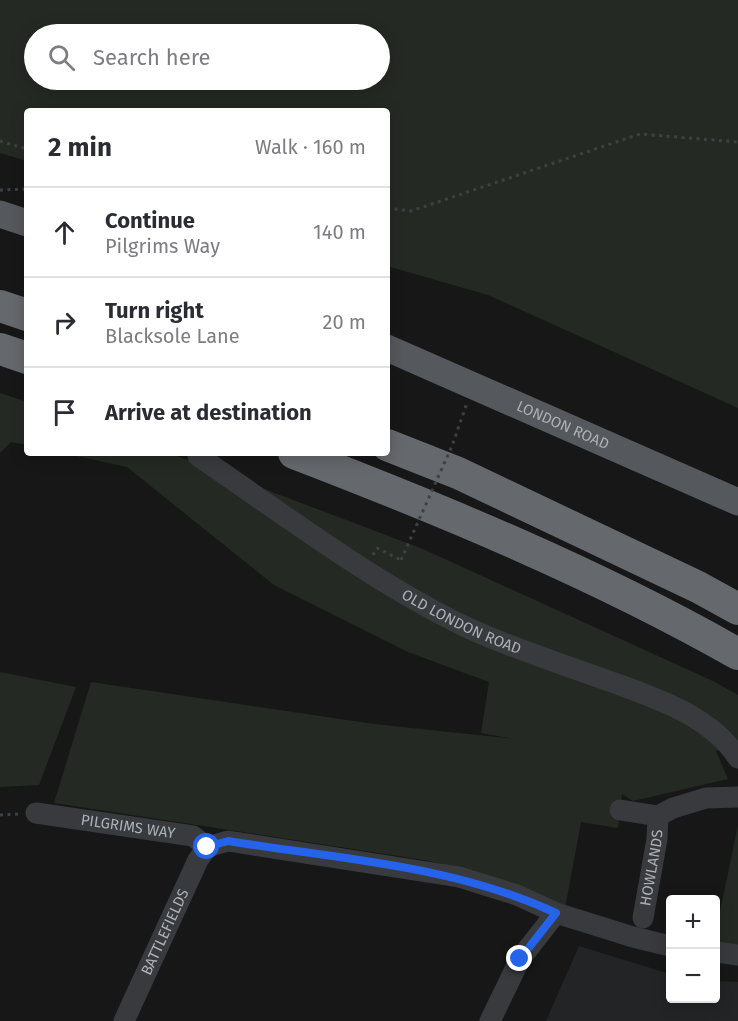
<!DOCTYPE html>
<html lang="en">
<head>
<meta charset="utf-8">
<style>
	body { margin:0; font-family:"Fira Sans",sans-serif; background:#f7f7f7; color:#2b2b33 }
	.controls { position:absolute; right:18px; bottom:18px; display:grid; overflow:hidden; border-radius:6px; box-shadow:0 3px 15px #0003 }
	.controls button { width:54px; height:54px; display:grid; place-items:center; padding:0; border:0; border-bottom:2px solid #e1e1e2; background:#fff; color:#2b2b33; font:30px sans-serif }
	.stop { position:absolute; width:18px; height:18px; margin:-14px; border:4px solid #2563eb; border-radius:50%; background:#fff }
	.stop.end { background:#2563eb; border-color:#fff; box-shadow:0 2px 6px #0008 }
	.list { margin:0; padding:0; list-style:none }
	h2 { display:flex; justify-content:space-between; align-items:center; height:78px; margin:0; padding:0 24px; font-size:26px }
	h2 small { font-size:20px; font-weight:400; color:#7c7c81 }
	.list li { display:grid; grid-template-columns:39px 1fr auto; gap:18px; align-items:center; box-sizing:border-box; height:90px; padding:0 24px; border-top:2px solid #e1e1e2 }
	.list b { display:block; font-size:22px; white-space:nowrap }
	.list p { margin:0; font-size:20px; white-space:nowrap; color:#7c7c81 }
	.list em { font-size:20px; font-style:normal; color:#7c7c81 }
	.icon { flex:none; width:33px; height:33px; fill:none; stroke:currentColor; stroke-width:2; stroke-linecap:round; stroke-linejoin:round }
	.map { position:relative; flex:none; width:738px; height:1021px; overflow:hidden }
	.search { position:absolute; background:#fff; box-shadow:0 3px 15px #0003; left:24px; top:24px; width:366px; height:66px; display:flex; align-items:center; gap:15px; box-sizing:border-box; padding:0 21px; border-radius:33px; color:#7c7c81; font-size:22px }
	.panel { position:absolute; background:#fff; box-shadow:0 3px 15px #0003; left:24px; top:108px; width:366px; height:348px; border-radius:6px }
	.map>svg:first-child { display:block }
</style>
</head>
<body>
<div class="map">
<svg width="738" height="1021" viewBox="0 0 738 1021">
	<rect width="100%" height="100%" fill="#171718"/>
	<path fill="#232425" d="M579 946 670 974V998H716V981L738 982V1021H546Z"/>
	<path fill="#242a23" fill-rule="evenodd" d="M0 0H738V408L488 295 387 266V111H27V161L0 153ZM380 34V80H34V34Z
		M0 393 27 402V445L11 442 0 453Z
		M63 453H169L423 549 715 682 738 695V743L716 751 728 779 633 801 622 794 618 828 581 822 565 908 476 872 424 860 54 803 91 682 374 724 514 739 481 733 489 682 408 652 274 585 127 467Z
		M0 672 76 687 39 785 0 787Z
		M738 825V948L716 946V931Z"/>
	<g fill="none" stroke-linecap="round" stroke-linejoin="round">
		<path stroke="#3e4144" stroke-width="3" stroke-dasharray="3 4.5" stroke-linecap="butt" d="M0 141 27 149
			M0 190 27 189
			M387 208 411 211 640 134 738 142
			M373 555 377 548 401 560
			M0 815 19 814"/>
		<g stroke="#383a3d" stroke-width="21">
			<path id="s1" d="M198 456C285 515 371 581 466 627 515 650 569 666 620 685 661 700 712 718 738 758"/>
			<path d="M620 810 658 816 673 808 706 798 738 797"/>
			<path id="s2" d="M36 813 193 836 207 847 228 841 459 877 517 895 556 913 633 937 670 946"/>
			<path id="s3" d="M643 918 657 839 658 816"/>
			<path d="M716 952 738 955"/>
			<path id="s4" d="M124 1021 198 860 207 847"/>
			<path d="M490 1021 520 959 556 913"/>
		</g>
		<g stroke="#55585c" stroke-width="27">
			<path d="M0 214 27 223"/>
			<path id="s5" d="M387 348 738 502"/>
		</g>
		<path stroke="#65696d" stroke-width="32" d="M0 306 27 315
			M0 349 27 358
			M387 445 458 473 698 587 738 609
			M294 453C445 511 597 574 738 654"/>
		<path stroke="#3e4144" stroke-width="3" stroke-dasharray="3 4.5" stroke-linecap="butt" d="M401 560 452 446 467 403"/>
	</g>
	<g fill="none" stroke-linecap="round" stroke-linejoin="round">
		<path stroke="#2563eb" stroke-width="8" d="M207 847 228 841C339 859 453 865 556 913L520 959"/>
	</g>
	<g text-anchor="middle" dominant-baseline="central" stroke-width="6" stroke-linejoin="round" paint-order="stroke">
		<g font-size="15" fill="#aab1b7" stroke="#121213">
			<text stroke="none"><textPath href="#s5" startOffset="192">LONDON ROAD</textPath></text>
			<text stroke="none"><textPath href="#s1" startOffset="312">OLD LONDON ROAD</textPath></text>
			<text stroke="none"><textPath href="#s2" startOffset="93">PILGRIMS WAY</textPath></text>
			<text stroke="none"><textPath href="#s3" startOffset="51">HOWLANDS</textPath></text>
			<text stroke="none"><textPath href="#s4" startOffset="98">BATTLEFIELDS</textPath></text>
		</g>
	</g>
</svg>
<div class="controls">
<button>+</button>
<button>−</button>
</div>
<div class="stop" style="left:207px;top:847px"></div>
<div class="stop end" style="left:520px;top:959px"></div>
<div class="search"><svg class="icon" aria-label="search" viewBox="0 0 24 24"><circle cx="10" cy="10" r="6"/><path d="M15 15l6 6"/></svg>Search here</div>
<section class="panel">
<h2>2 min<small>Walk · 160 m</small></h2>
<ul class="list">
<li><svg class="icon" aria-label="ahead" viewBox="0 0 24 24"><path d="M12 20V5M6 11l6-6 6 6"/></svg><div><b>Continue</b><p>Pilgrims Way</p></div><em>140 m</em></li>
<li><svg class="icon" aria-label="right" viewBox="0 0 24 24"><path d="M7 20v-9h11M14 6l5 5-5 5"/></svg><div><b>Turn right</b><p>Blacksole Lane</p></div><em>20 m</em></li>
<li><svg class="icon" aria-label="arrive" viewBox="0 0 24 24"><path d="M6 21V4h12l-3 4 3 4H6"/></svg><div><b>Arrive at destination</b></div></li>
</ul>
</section>
</div>
</body>
</html>
